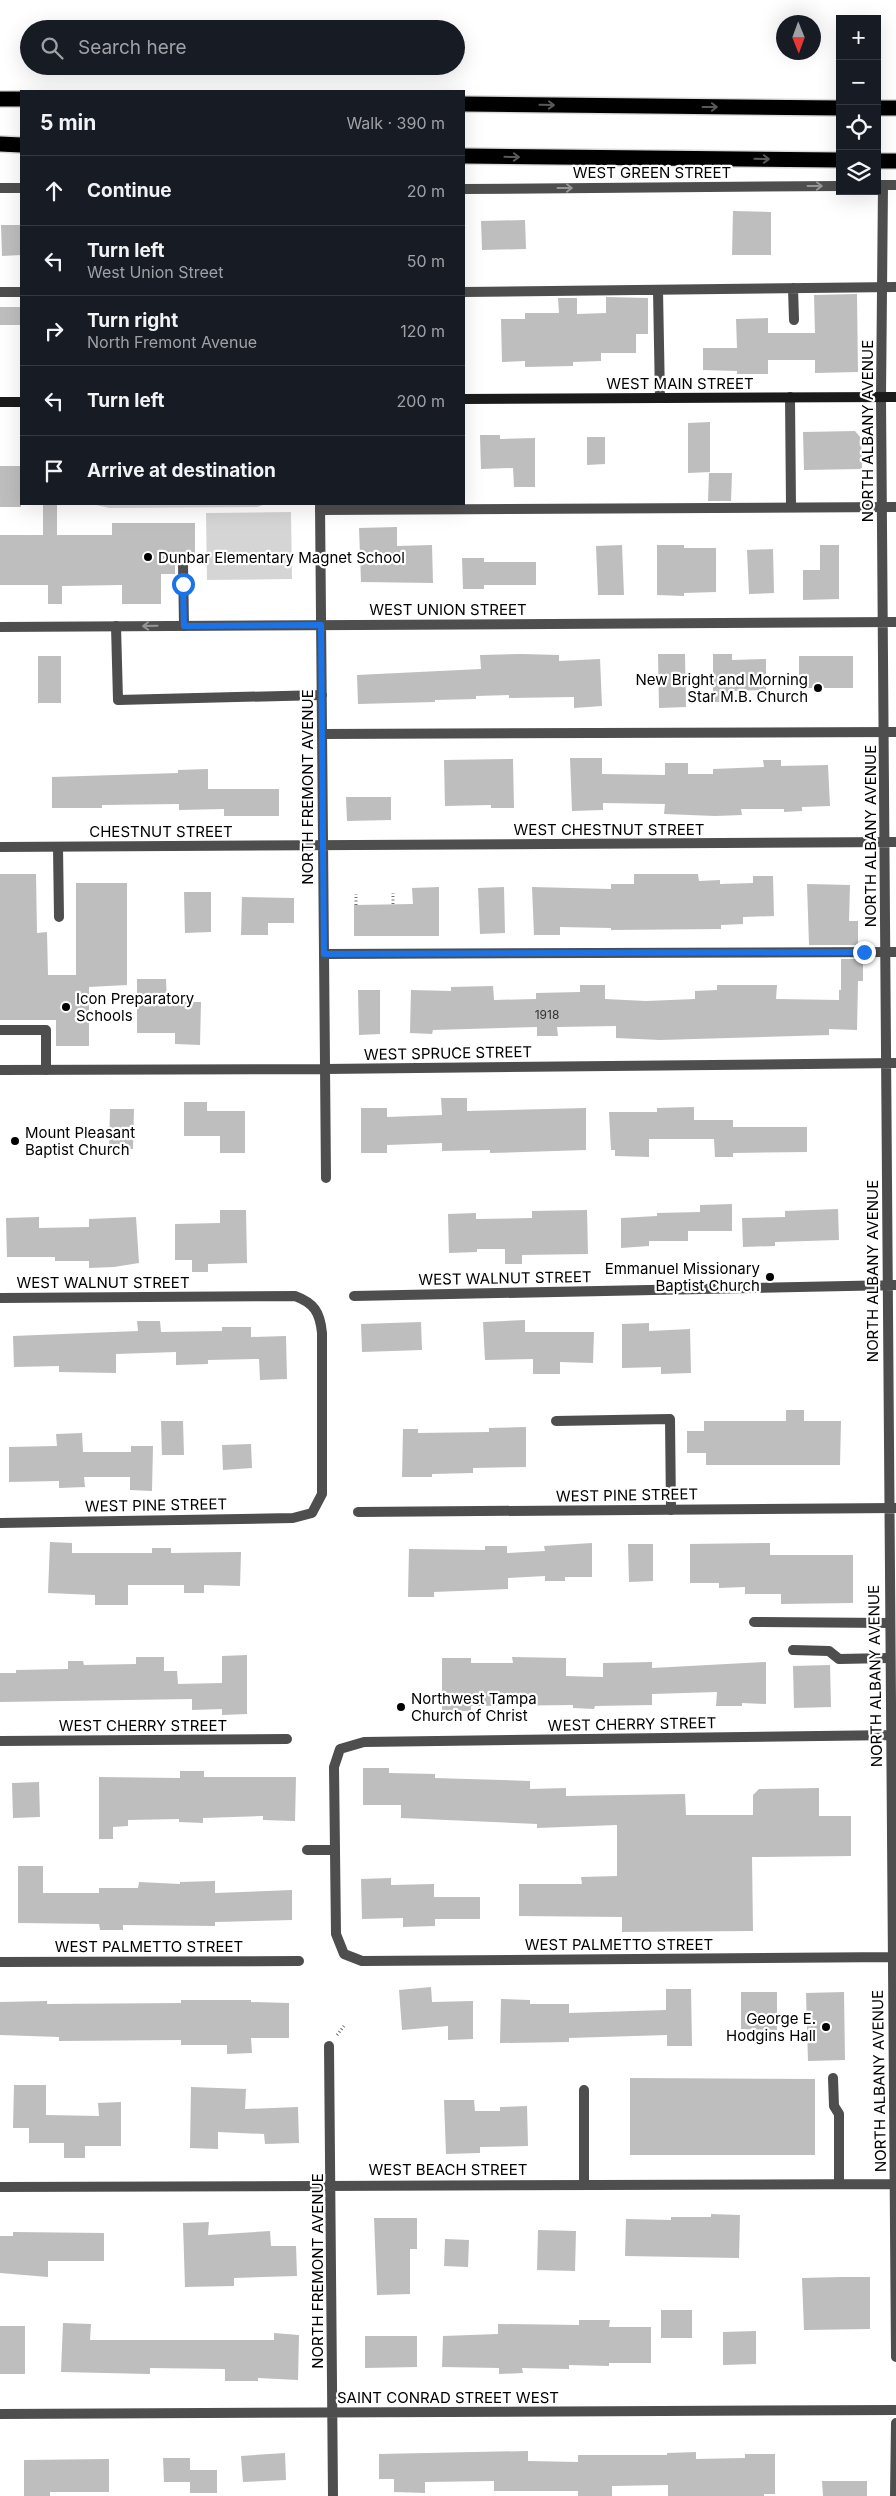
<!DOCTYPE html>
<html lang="en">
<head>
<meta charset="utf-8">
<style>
	body { margin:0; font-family:Inter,sans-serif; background:#20242c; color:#f1f3f6 }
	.controls { position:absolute; right:15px; top:15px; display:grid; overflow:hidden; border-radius:0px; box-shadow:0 5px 20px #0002 }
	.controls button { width:45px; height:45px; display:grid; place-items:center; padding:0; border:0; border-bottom:1px solid #363941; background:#171b24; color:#f1f3f6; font:25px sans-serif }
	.compass { position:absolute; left:776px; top:15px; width:45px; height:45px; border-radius:50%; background:#171b24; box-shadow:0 5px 20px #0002; rotate:179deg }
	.stop { position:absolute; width:15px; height:15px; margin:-11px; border:4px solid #1a73e8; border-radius:50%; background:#fff }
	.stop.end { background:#1a73e8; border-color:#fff; box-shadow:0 1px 5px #0008 }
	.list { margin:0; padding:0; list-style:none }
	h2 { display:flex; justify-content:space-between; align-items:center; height:65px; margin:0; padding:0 20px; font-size:21px }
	h2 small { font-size:16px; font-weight:400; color:#9ea1a6 }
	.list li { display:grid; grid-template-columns:32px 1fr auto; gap:15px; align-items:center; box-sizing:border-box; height:70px; padding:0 20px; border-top:1px solid #363941 }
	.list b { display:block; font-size:19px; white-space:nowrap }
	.list p { margin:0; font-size:16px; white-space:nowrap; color:#9ea1a6 }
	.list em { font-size:16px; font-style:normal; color:#9ea1a6 }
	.icon { flex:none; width:28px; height:28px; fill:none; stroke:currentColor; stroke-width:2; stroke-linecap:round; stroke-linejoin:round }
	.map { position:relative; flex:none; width:896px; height:2496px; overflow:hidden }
	.search { position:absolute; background:#171b24; box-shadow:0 5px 20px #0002; left:20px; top:20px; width:445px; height:55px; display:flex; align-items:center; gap:12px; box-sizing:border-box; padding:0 18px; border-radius:28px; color:#9ea1a6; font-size:19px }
	.panel { position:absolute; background:#171b24; box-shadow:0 5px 20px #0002; left:20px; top:90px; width:445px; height:415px; border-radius:0px }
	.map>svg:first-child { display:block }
</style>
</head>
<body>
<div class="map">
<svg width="896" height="2496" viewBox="0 0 896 2496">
	<rect width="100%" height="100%" fill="#fff"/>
	<path fill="#d5d5d5" d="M92 504H266L257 507 109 508Z
		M291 512 292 579 207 580 206 513Z"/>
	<path fill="#bebebe" d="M733 211 771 212V255H732Z
		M525 220 526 249 482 250 481 221Z
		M1 225H21V255L2 256Z
		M857 294 858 372 815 373V360H768V374H737V371L703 370V348H737L736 319 768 318V333H815L814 295Z
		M606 297 648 298V334H636V353H601V361L573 362V366L525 367V361L502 362 501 319H525V313H559L558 298H577V314L606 313Z
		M0 307H21V325H0Z
		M710 422V472L688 473V423Z
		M855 431 861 438 862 469 804 470 803 432Z
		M480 435H500V439L535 438V487H514L513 468 481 469Z
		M587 437H605V464L587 465Z
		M0 466H21V507H0Z
		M709 473H732L731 501H708Z
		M43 504H57V535H112V523H195V556L175 557V574H161V604H122V585L62 586V604H48V585H0V535H43Z
		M397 527V546L432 545 433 583 361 582 359 528Z
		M622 545 624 595H598L596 546Z
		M657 545H684V548H716V592L684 593V596L657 595Z
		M820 545H839V599L803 600V570H820Z
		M773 549 774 593 749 594 747 550Z
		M462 558H484V562H536V585H484V589H463Z
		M522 654 559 655V661L600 659 602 706 574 708V697L509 698V695L476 696V699L435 700V702L358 704 357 675 481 669 480 655Z
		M658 654H685L686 707 659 708Z
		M713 654H732V660L766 659V690L733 691V702H713Z
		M38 656H61V703H38Z
		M799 656H853V688H799Z
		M570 758H602V774L665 775V763H688V774H713V769L764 767 763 760H781V766L828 765 830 806 802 807V811L784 812V809H741L742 815 715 816 664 814 665 804 603 803V810L572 811Z
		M513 759 514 808H491V805L445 806 444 760Z
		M208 769V789H279V816H224V809L179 810V804L102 805V808H52V777L178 773V770Z
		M346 797H391V820L347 821Z
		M0 874H36L37 933 47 932 48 975H76V883H127V985L89 987V1046H56V1020H0Z
		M634 874H698L699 881 720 880V884L753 883V876H773L774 916 743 917V924L721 925V929L611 930V928L560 927V935H534L532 887 611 889V884H634Z
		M807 884 850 885 849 921H858V945H809Z
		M439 887V936H354V905L413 904 412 888Z
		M504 887 505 933 480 934 478 888Z
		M184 892H211V932L185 933Z
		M242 897 294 898V923H268V935H241Z
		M841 959H863V981H858L857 1030 829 1029V1035L660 1040 616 1038V1026L557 1027 558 1036H537V1027L433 1030 432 1034 410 1033 411 990 451 991V987L493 986 494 1000 536 999V993L580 992V985H605V999L646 1001 695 999V991L717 990V985H777L776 999 839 1000V990H841Z
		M137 979H166L167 1002H201L200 1045 175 1044V1033H137Z
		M358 990H380V1034L359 1035Z
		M441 1098H467V1111L586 1108V1150L490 1153V1150L442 1151V1143L387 1145V1153H361V1108H387V1117L442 1115Z
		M184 1102H207V1111H245V1153H220V1136H184Z
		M694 1107V1120H733V1127H807V1152L733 1153V1157H715L714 1139H649V1157L615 1156V1150H611L609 1112H657V1108Z
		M110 1109H134L133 1149H109Z
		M732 1204V1231H688V1241H649V1246L621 1248V1218L657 1216V1213L700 1212V1205Z
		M838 1209 839 1240 775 1242V1246L743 1247 742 1218 785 1217V1211Z
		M220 1210H246L247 1263 208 1264V1272H192V1260H175V1224L220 1223Z
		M587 1210 588 1254 522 1255V1264H505V1249H477V1252L449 1253 448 1214 476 1213V1219L532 1218V1211Z
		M39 1217V1228L89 1227V1219L136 1217 139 1263 114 1267 89 1268V1261H55V1257H7L6 1218Z
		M525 1320V1332H594L593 1363 560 1362V1374H533V1359L485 1360 483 1322Z
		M137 1321H160L161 1332 222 1331V1327H251V1337L286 1336 287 1379 260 1380 259 1359 208 1360V1364L176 1365V1352L116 1354V1373L59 1372V1366L14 1367 13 1336 138 1331Z
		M421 1322 422 1350 362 1352 361 1324Z
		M649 1323V1331L690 1329 691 1373 661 1374V1367L622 1368V1324Z
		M786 1410H804V1421H841L840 1465H706V1453H687V1431H704V1421H786Z
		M161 1421H183L184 1455H162Z
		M526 1427V1467L473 1468V1473L432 1474V1477H402L403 1429H418V1433L489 1432V1428Z
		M82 1433 83 1452H131V1446H153L152 1491 130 1490V1477H84L85 1487 59 1488V1481L9 1482V1447L57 1446 56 1434Z
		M251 1444 252 1468 223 1470 222 1445Z
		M50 1542 72 1543V1553H152V1548H171V1553L241 1552 240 1586 204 1585V1593H184V1585H128V1605H95V1595L48 1593Z
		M592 1543V1577H565V1581H545V1576L508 1578V1589L434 1592V1597H408L409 1549 485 1550V1546H507V1553L545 1551 544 1546Z
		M770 1543V1555H853V1603L781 1604V1594H745V1587L719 1588V1583H690V1544Z
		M628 1544H653V1581L629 1582Z
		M247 1655V1714L222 1715V1709L192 1710V1699L0 1702V1673H16V1670L68 1669V1661H83L84 1665 136 1664V1657H164V1671H177L178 1684 222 1683V1656Z
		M512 1657 566 1658V1676L603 1677V1663L652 1662V1668L766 1662V1704L742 1703V1706H716L717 1692 652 1694V1705L595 1706 594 1709 573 1708V1705L471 1706V1711H442V1658H471V1663H513Z
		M830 1665 831 1707 794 1708 793 1666Z
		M363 1768H389V1773L435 1774V1778L530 1781V1789L566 1788V1796L685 1794 686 1815H753V1795L759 1789 819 1788V1816H851V1856L752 1857 753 1931 622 1932V1917L519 1916V1884H582L581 1877 617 1876V1825L537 1828V1824L401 1818V1805H363Z
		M180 1771H204V1777H296L295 1821 263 1820V1816L203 1818V1823L179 1822V1819L128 1820V1826L113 1827V1839H99V1777L180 1778Z
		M39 1782 40 1817 13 1818 12 1783Z
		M18 1866H43V1893H99V1888H138L139 1882 180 1884V1882L215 1881V1893L292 1890V1920L215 1922V1926L123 1925V1930H100L99 1924 18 1923Z
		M391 1878V1885L434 1884V1897H480V1919H435V1926L403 1927V1918L362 1919 361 1879Z
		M431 1987 432 2002 473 2001V2039L448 2040V2026L402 2030 399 1990Z
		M666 1989H691L692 2046H667V2035L569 2038V2042L500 2043 501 1999 530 2000V2004H569V2013L666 2010Z
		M741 1992H777V2030L741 2029Z
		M844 1992 845 2060 808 2061 806 1993Z
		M181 2000H251V2002L289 2003V2038H251L252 2053 227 2054V2045H181V2040L59 2041V2037L0 2035V2002L47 2001V2004L181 2003Z
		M630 2078 815 2079V2155H630Z
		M14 2085H46V2115L99 2116 98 2103 121 2102V2146H85V2158H64V2143H29V2128H13Z
		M191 2087 246 2089 245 2109 298 2107 299 2143 265 2144 264 2134 218 2132V2149L190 2148Z
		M444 2100H474L475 2111H500V2107L527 2106 528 2146 480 2147V2153L446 2154Z
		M711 2214 740 2215 739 2258 625 2256 626 2219 671 2220V2217H711Z
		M374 2218H417V2249H410V2294L377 2295Z
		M209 2222 208 2235 270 2231 271 2246H296L297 2276 234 2278V2286L185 2287 183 2223Z
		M538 2230 576 2231 575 2271 537 2270Z
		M13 2232 104 2233V2261H48V2277L0 2273V2236H13Z
		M445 2239 469 2240 468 2267 444 2266Z
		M842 2277H870V2329L804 2330 802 2278Z
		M661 2310H692V2338H661Z
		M579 2320H610L609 2327H651V2363H609V2366L569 2365V2369L522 2368 523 2373 499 2374V2368L442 2367 443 2336 498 2334V2324L579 2325Z
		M63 2323 91 2324 90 2340H274V2333L299 2335 298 2380 258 2378V2381H225V2369L150 2368V2374L61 2372Z
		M0 2326H25V2374H0Z
		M756 2331V2364L723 2365V2332Z
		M365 2336H417V2367L365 2368Z
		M528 2451V2461L578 2462V2455H667V2453L696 2452V2459L745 2458V2454H775V2494H764V2496H668V2485L612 2486V2496H578V2491H494V2481L425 2482V2493L394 2492V2479H379V2454Z
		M285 2453 286 2480 243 2482 241 2456Z
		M163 2458H190V2470H217V2493H190V2482H164Z
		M109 2459V2492H50V2496H24V2460Z
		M822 2481H867V2496H823Z"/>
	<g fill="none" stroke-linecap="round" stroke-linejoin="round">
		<g stroke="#dbdbdb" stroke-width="18">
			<path id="highway" d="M0 99H21
				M464 104 840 108
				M877 108H896
				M0 144 21 145
				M464 156 840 160
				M877 161H896"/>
		</g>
		<path stroke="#707070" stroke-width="3" stroke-dasharray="1 2.5" stroke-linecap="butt" d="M393 904V893
			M356 905V894
			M337 2035 344 2026"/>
		<path stroke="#4e4e4e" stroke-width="10" d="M793 288 794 320
			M658 290 660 398
			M0 292H21
			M464 292 896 287
			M790 397 791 507
			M320 510 896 507
			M183 562 184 626
			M116 626 118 700 322 695
			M322 734 896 732
			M58 847 59 917
			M324 954 896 952
			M0 1030H46V1070
			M556 1421 670 1419 671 1510
			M754 1622 889 1623
			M793 1650 829 1651 839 1659 889 1658
			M307 1850H335
			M833 2078 834 2106 839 2114V2184
			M584 2090V2184"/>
		<path stroke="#4e4e4e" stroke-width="10" d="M878 185H896
			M883 185 881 397 896 2357
			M0 188H21
			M464 189 840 186
			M320 504 326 1178
			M0 627 896 622
			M0 847 896 842
			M0 1070 325 1069 896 1063
			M354 1296 896 1285
			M0 1298 295 1296C314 1303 320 1312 322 1333V1494L312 1513 293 1518 0 1523
			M358 1512 896 1508
			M895 1735 364 1742 340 1749 334 1767 336 1934 344 1954 362 1961 896 1957
			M0 1741 287 1739
			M0 1962 299 1961
			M329 2046 333 2496
			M0 2187 896 2184
			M0 2414 896 2410
			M895 2496 896 2423"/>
		<path stroke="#1b1b1b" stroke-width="10" d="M464 399 896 397
			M0 402H21"/>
		<use href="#highway" stroke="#000" stroke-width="15"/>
	</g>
	<defs><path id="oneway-shaft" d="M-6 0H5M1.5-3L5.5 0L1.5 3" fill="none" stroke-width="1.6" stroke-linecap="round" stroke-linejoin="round" transform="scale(1.25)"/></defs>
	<g stroke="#595959">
		<use href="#oneway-shaft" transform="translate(547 105) rotate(1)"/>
		<use href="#oneway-shaft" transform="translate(710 107)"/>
		<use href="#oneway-shaft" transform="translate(512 157) rotate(1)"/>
		<use href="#oneway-shaft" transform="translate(762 159) rotate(1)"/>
	</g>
	<g stroke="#959595">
		<use href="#oneway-shaft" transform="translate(815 186)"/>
		<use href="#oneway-shaft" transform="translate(565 188)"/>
		<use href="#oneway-shaft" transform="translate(150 626) rotate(179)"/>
	</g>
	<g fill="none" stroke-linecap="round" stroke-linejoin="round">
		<path stroke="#1a73e8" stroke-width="6" d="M183 584 184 626 321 625 324 954 864 952"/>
	</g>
	<g fill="#000" stroke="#fff" stroke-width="2">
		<circle cx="148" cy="557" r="5"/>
		<circle cx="818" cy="688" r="5"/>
		<circle cx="66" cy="1007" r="5"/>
		<circle cx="15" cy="1141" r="5"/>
		<circle cx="770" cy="1277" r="5"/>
		<circle cx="401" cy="1707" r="5"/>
		<circle cx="826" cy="2027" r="5"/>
	</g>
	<g text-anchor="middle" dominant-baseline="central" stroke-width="4.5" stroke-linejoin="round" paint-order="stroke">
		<g font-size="12" fill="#303030">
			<text x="547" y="1014">1918</text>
		</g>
		<g font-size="15" fill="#000" stroke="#fff">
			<text x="652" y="172">WEST GREEN STREET</text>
			<text x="680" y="383">WEST MAIN STREET</text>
			<text transform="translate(867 431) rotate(-90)">NORTH ALBANY AVENUE</text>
			<text x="448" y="609">WEST UNION STREET</text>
			<text transform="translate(307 787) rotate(-90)">NORTH FREMONT AVENUE</text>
			<text x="609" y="829">WEST CHESTNUT STREET</text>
			<text x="161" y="831">CHESTNUT STREET</text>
			<text transform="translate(870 836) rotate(-90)">NORTH ALBANY AVENUE</text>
			<text transform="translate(448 1053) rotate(-1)">WEST SPRUCE STREET</text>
			<text transform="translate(872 1271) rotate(-90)">NORTH ALBANY AVENUE</text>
			<text transform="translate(505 1278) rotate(-1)">WEST WALNUT STREET</text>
			<text x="103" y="1282">WEST WALNUT STREET</text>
			<text transform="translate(627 1495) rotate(-1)">WEST PINE STREET</text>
			<text transform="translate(156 1505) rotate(-1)">WEST PINE STREET</text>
			<text transform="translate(875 1676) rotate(-91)">NORTH ALBANY AVENUE</text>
			<text transform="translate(632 1724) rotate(-1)">WEST CHERRY STREET</text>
			<text x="143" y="1725">WEST CHERRY STREET</text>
			<text x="619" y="1944">WEST PALMETTO STREET</text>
			<text x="149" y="1946">WEST PALMETTO STREET</text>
			<text transform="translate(879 2081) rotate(-91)">NORTH ALBANY AVENUE</text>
			<text x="448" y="2169">WEST BEACH STREET</text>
			<text transform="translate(317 2271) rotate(-90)">NORTH FREMONT AVENUE</text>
			<text x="448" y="2397">SAINT CONRAD STREET WEST</text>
		</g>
		<g font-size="15" fill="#000" stroke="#fff" text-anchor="start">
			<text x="158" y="557">Dunbar Elementary Magnet School</text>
			<text x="808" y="679" text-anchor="end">New Bright and Morning<tspan x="808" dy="17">Star M.B. Church</tspan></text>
			<text x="76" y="998">Icon Preparatory<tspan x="76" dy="17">Schools</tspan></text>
			<text x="25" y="1132">Mount Pleasant<tspan x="25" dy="17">Baptist Church</tspan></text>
			<text x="760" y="1268" text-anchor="end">Emmanuel Missionary<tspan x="760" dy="17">Baptist Church</tspan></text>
			<text x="411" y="1698">Northwest Tampa<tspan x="411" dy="17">Church of Christ</tspan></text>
			<text x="816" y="2018" text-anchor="end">George E.<tspan x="816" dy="17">Hodgins Hall</tspan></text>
		</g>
	</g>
</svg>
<div class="controls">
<button>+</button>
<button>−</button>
<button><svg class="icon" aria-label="locate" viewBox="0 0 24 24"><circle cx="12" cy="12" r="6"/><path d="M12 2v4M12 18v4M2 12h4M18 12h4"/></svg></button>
<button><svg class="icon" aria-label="layers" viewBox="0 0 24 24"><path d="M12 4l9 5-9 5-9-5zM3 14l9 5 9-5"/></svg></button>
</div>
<svg class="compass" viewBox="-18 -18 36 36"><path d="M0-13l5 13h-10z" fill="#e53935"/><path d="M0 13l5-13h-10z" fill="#9ea1a6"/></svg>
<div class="stop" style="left:183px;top:584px"></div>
<div class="stop end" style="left:864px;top:952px"></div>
<div class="search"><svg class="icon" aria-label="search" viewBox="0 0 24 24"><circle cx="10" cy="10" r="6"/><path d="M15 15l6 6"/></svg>Search here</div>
<section class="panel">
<h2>5 min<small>Walk · 390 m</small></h2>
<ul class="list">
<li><svg class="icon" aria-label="ahead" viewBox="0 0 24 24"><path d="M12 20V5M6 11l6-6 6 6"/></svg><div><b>Continue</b></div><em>20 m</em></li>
<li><svg class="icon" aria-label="left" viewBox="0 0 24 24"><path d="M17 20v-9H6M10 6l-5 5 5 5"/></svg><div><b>Turn left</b><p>West Union Street</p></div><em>50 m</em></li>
<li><svg class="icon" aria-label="right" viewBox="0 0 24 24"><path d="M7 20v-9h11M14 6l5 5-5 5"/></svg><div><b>Turn right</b><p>North Fremont Avenue</p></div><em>120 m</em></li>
<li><svg class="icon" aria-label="left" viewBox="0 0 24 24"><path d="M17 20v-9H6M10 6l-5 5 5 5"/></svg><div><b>Turn left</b></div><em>200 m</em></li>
<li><svg class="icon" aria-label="arrive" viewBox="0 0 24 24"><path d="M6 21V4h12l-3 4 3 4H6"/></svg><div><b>Arrive at destination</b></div></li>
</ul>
</section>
</div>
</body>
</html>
